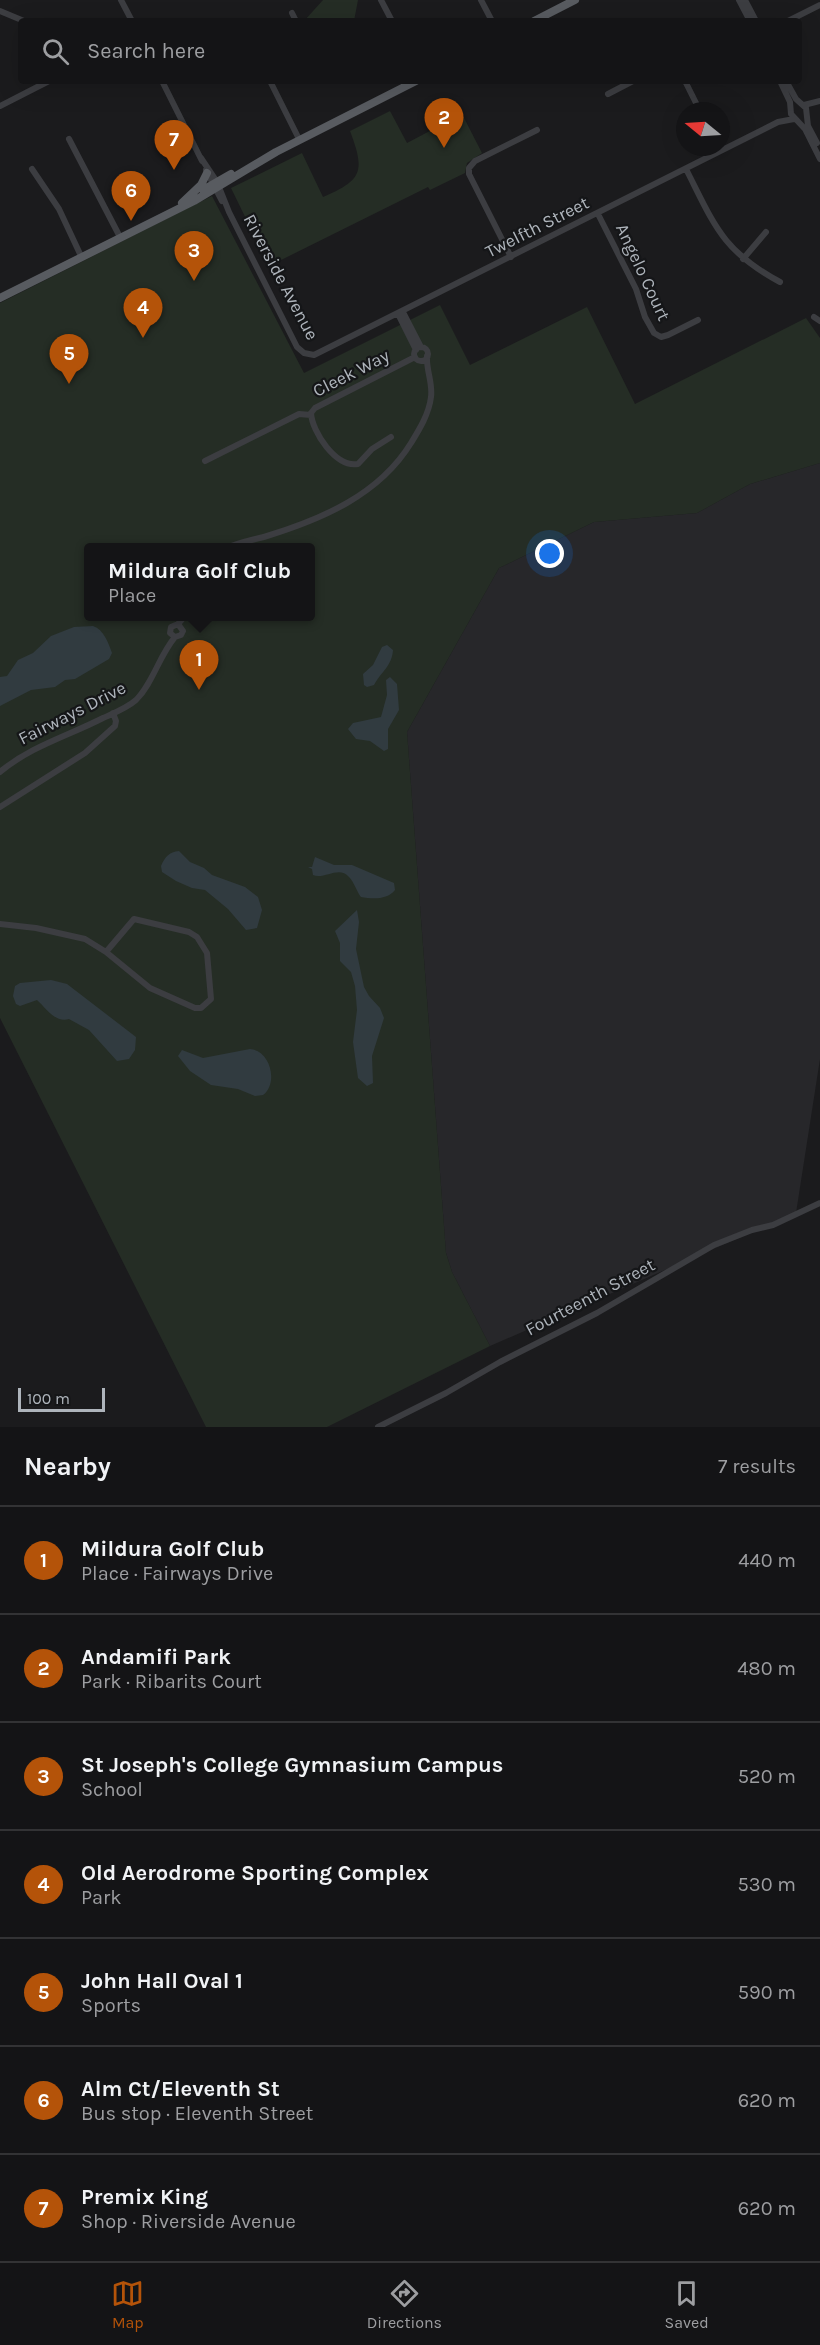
<!DOCTYPE html>
<html lang="en">
<head>
<meta charset="utf-8">
<style>
	body { margin:0; font-family:Karla,sans-serif; background:#212123; color:#f1f3f6 }
	.compass { position:absolute; left:676px; top:102px; width:54px; height:54px; border-radius:50%; background:#141416; box-shadow:0 6px 24px #0002; rotate:288deg }
	.scale { position:absolute; left:18px; bottom:15px; width:87px; box-sizing:border-box; padding-left:6px; border:3px solid #aeb4bb; border-top:0; font-size:16px; line-height:21px; white-space:nowrap; color:#aeb4bb; -webkit-text-stroke:4px #151618; paint-order:stroke }
	.you { position:absolute; left:550px; top:554px; width:21px; height:21px; margin:-15px; border:4px solid #fff; border-radius:50%; background:#1a73e8; box-shadow:0 0 0 9px #1a73e833 }
	.badge { display:grid; place-items:center; width:39px; height:39px; border-radius:50%; background:#b45309; color:#fff; font-size:20px; font-weight:700 }
	.pin { position:absolute; translate:-50% -50px; filter:drop-shadow(0 2px 3px #0008) }
	.pin::after { content:''; position:absolute; top:32px; width:21px; height:18px; background:inherit; clip-path:polygon(0 0,100% 0,50% 100%) }
	.popup { position:absolute; left:84px; top:543px; width:231px; height:78px; box-sizing:border-box; display:grid; place-content:center; border-radius:6px; background:#141416; filter:drop-shadow(0 2px 4px #0005); font-size:20px; white-space:nowrap; color:#9d9ea1 }
	.popup b { font-size:22px; color:#f1f3f6 }
	.popup::after { content:''; position:absolute; left:50%; top:100%; margin-left:-12px; border:12px solid transparent; border-top-color:#141416 }
	.list { margin:0; padding:0; list-style:none }
	h2 { display:flex; justify-content:space-between; align-items:center; height:78px; margin:0; padding:0 24px; font-size:26px }
	h2 small { font-size:20px; font-weight:400; color:#9d9ea1 }
	.list li { display:grid; grid-template-columns:39px 1fr auto; gap:18px; align-items:center; box-sizing:border-box; height:108px; padding:0 24px; border-top:2px solid #333335 }
	.list b { display:block; font-size:22px; white-space:nowrap }
	.list p { margin:0; font-size:20px; white-space:nowrap; color:#9d9ea1 }
	.list em { font-size:20px; font-style:normal; color:#9d9ea1 }
	.icon { flex:none; width:33px; height:33px; fill:none; stroke:currentColor; stroke-width:2; stroke-linecap:round; stroke-linejoin:round }
	.map { position:relative; flex:none; width:820px; height:1427px; overflow:hidden }
	.search { position:absolute; background:#141416; box-shadow:0 6px 24px #0002; left:18px; right:18px; top:18px; height:66px; display:flex; align-items:center; gap:15px; box-sizing:border-box; padding:0 21px; border-radius:6px; color:#9d9ea1; font-size:22px }
	.sheet { height:834px; background:#141416 }
	nav { display:flex; justify-content:space-around; align-items:center; box-sizing:border-box; height:84px; border-top:2px solid #333335; background:#141416; font-size:16px; color:#9d9ea1 }
	nav a { display:grid; justify-items:center; gap:3px }
	nav .on { color:#b45309 }
	.map>svg:first-child { display:block }
</style>
</head>
<body>
<div class="map">
<svg width="820" height="1427" viewBox="0 0 820 1427">
	<rect width="100%" height="100%" fill="#1b1b1d"/>
	<path fill="#27272a" d="M820 463V1059L796 1213 490 1346 452 1272 446 1253 407 732 499 568 594 522 697 513 750 484Z"/>
	<path fill="#252d25" fill-rule="evenodd" d="M323 0H358L354 21H304Z
		M390 111 407 143 462 114 482 153 467 163 465 173 430 190 428 187 269 266 231 188 302 153 323 197C363 180 365 171 350 131Z
		M212 196 304 373 440 305 470 365 587 307 635 404 806 318 820 338V463L750 484 697 513 594 522 499 568 407 732 446 1253 452 1272 490 1346 327 1427H206L0 1018V303ZM88 548H310V616H88Z"/>
	<path fill="#313b40" d="M93 626C104 630 108 642 112 653L109 659 75 679 65 680 55 687 31 690 0 706V677L7 676 18 660 33 653 51 636 74 627Z
		M387 645 393 650C392 666 381 672 374 685L367 687 364 685 363 674 373 665 382 647Z
		M390 677 397 684 399 710 388 729V749L384 751 370 741 356 739 348 729 353 723 381 717 387 695 386 680Z
		M179 851 190 862 204 868 212 875 245 887 258 897 262 910 257 928 246 930 228 909 205 890 192 888 176 881 162 872 161 866C165 857 169 852 179 851Z
		M315 857 334 865H352L394 883 395 890C387 900 373 899 361 897 357 892 354 882 349 877 339 865 324 880 313 875L312 869 308 867H312Z
		M357 910 359 922 356 949 364 987 369 996 380 1008 384 1018 372 1056 373 1083 367 1086 358 1078 353 1042 357 1010 355 986 351 972 340 961V943L335 931Z
		M51 980 67 984 136 1037 135 1050 129 1059 117 1061 89 1030 69 1019C55 1023 46 1008 37 1000L20 1006 16 1004 13 996 15 986 20 983Z
		M250 1049C270 1050 279 1083 263 1095L255 1096 238 1089 211 1085 190 1071 178 1056 182 1050 203 1058Z"/>
	<g fill="none" stroke-linecap="round" stroke-linejoin="round">
		<path stroke="#3c3d41" stroke-width="6" d="M121 0 132 21
			M381 0 392 21
			M481 0 492 21
			M739 0 750 21
			M745 0 756 21
			M0 11 24 21
			M292 13 296 21
			M788 21 820 5
			M162 81 202 161
			M270 81 299 139
			M685 81 700 111
			M780 81 790 102 791 114 805 129 820 159
			M786 81 796 99 806 108 808 126 817 143
			M608 94 633 81
			M804 105 820 101
			M0 106 49 81
			M69 139 120 237
			M201 158 217 182 229 212 297 347 304 353 314 355 778 122 794 119
			M32 169 59 209 81 256
			M686 169C714 224 722 251 780 282
			M206 170 222 201
			M598 214 636 289 645 317 654 333 661 337 668 335 698 320
			M511 257 469 174V168L475 161 537 130
			M743 259 766 232
			M403 312 421 347
			M398 314 416 350
			M814 317 820 321
			M414 354a7 7 0 1 1 14 0a7 7 0 1 1-14 0Z
			M391 437 372 449 358 464C336 468 312 432 311 413L315 408 415 357
			M205 461 299 414 311 415
			M227 548C240 542 253 540 267 536 322 519 379 495 411 443 419 430 429 414 431 397 433 383 426 370 427 356
			M178 624 183 631 181 635 175 637 170 633 171 627 178 624 185 616
			M0 772C31 746 68 736 103 718 114 713 127 708 136 700 153 683 159 656 175 637
			M0 807 85 753 115 726 116 721 113 713
			M0 924 36 928 85 939 106 952 150 988 195 1008H201L211 999 207 953 197 937 189 932 134 919 106 952
			M378 1427 446 1393 500 1362 597 1313 714 1245 752 1230 773 1225 820 1203"/>
		<path stroke="#585b60" stroke-width="8" d="M534 21 575 0
			M203 190 231 174
			M182 203 201 185 207 173
			M0 298 194 201 276 152 416 81"/>
	</g>
	<g text-anchor="middle" dominant-baseline="central" stroke-width="4.5" stroke-linejoin="round" paint-order="stroke">
		<g font-size="18" fill="#aeb4bb" stroke="#151618">
			<text transform="translate(537 227) rotate(-27)">Twelfth Street</text>
			<text transform="translate(643 272) rotate(65)">Angelo Court</text>
			<text transform="translate(281 277) rotate(62)">Riverside Avenue</text>
			<text transform="translate(351 373) rotate(-27)">Cleek Way</text>
			<text transform="translate(72 713) rotate(-27)">Fairways Drive</text>
			<text transform="translate(590 1297) rotate(-28)">Fourteenth Street</text>
		</g>
	</g>
</svg>
<svg class="compass" viewBox="-18 -18 36 36"><path d="M0-13l5 13h-10z" fill="#e53935"/><path d="M0 13l5-13h-10z" fill="#9d9ea1"/></svg>
<div class="scale">100 m</div>
<div class="you"></div>
<div class="pin badge" style="left:199px;top:690px">1</div>
<div class="popup"><b>Mildura Golf Club</b>Place</div>
<div class="pin badge" style="left:444px;top:148px">2</div>
<div class="pin badge" style="left:194px;top:281px">3</div>
<div class="pin badge" style="left:143px;top:338px">4</div>
<div class="pin badge" style="left:69px;top:384px">5</div>
<div class="pin badge" style="left:131px;top:221px">6</div>
<div class="pin badge" style="left:174px;top:170px">7</div>
<div class="search"><svg class="icon" aria-label="search" viewBox="0 0 24 24"><circle cx="10" cy="10" r="6"/><path d="M15 15l6 6"/></svg>Search here</div>
</div>
<section class="sheet">
<h2>Nearby<small>7 results</small></h2>
<ul class="list">
<li><span class="badge">1</span><div><b>Mildura Golf Club</b><p>Place · Fairways Drive</p></div><em>440 m</em></li>
<li><span class="badge">2</span><div><b>Andamifi Park</b><p>Park · Ribarits Court</p></div><em>480 m</em></li>
<li><span class="badge">3</span><div><b>St Joseph's College Gymnasium Campus</b><p>School</p></div><em>520 m</em></li>
<li><span class="badge">4</span><div><b>Old Aerodrome Sporting Complex</b><p>Park</p></div><em>530 m</em></li>
<li><span class="badge">5</span><div><b>John Hall Oval 1</b><p>Sports</p></div><em>590 m</em></li>
<li><span class="badge">6</span><div><b>Alm Ct/Eleventh St</b><p>Bus stop · Eleventh Street</p></div><em>620 m</em></li>
<li><span class="badge">7</span><div><b>Premix King</b><p>Shop · Riverside Avenue</p></div><em>620 m</em></li>
</ul>
</section>
<nav>
<a class="on"><svg class="icon" aria-label="map" viewBox="0 0 24 24"><path d="M3 6l6-2 6 2 6-2v14l-6 2-6-2-6 2zM9 4v14M15 6v14"/></svg>Map</a>
<a><svg class="icon" aria-label="directions" viewBox="0 0 24 24"><path d="M12 3l9 9-9 9-9-9zM9 14v-3h6M13 9l2 2-2 2"/></svg>Directions</a>
<a><svg class="icon" aria-label="saved" viewBox="0 0 24 24"><path d="M7 4h10v16l-5-4-5 4z"/></svg>Saved</a>
</nav>
</body>
</html>
